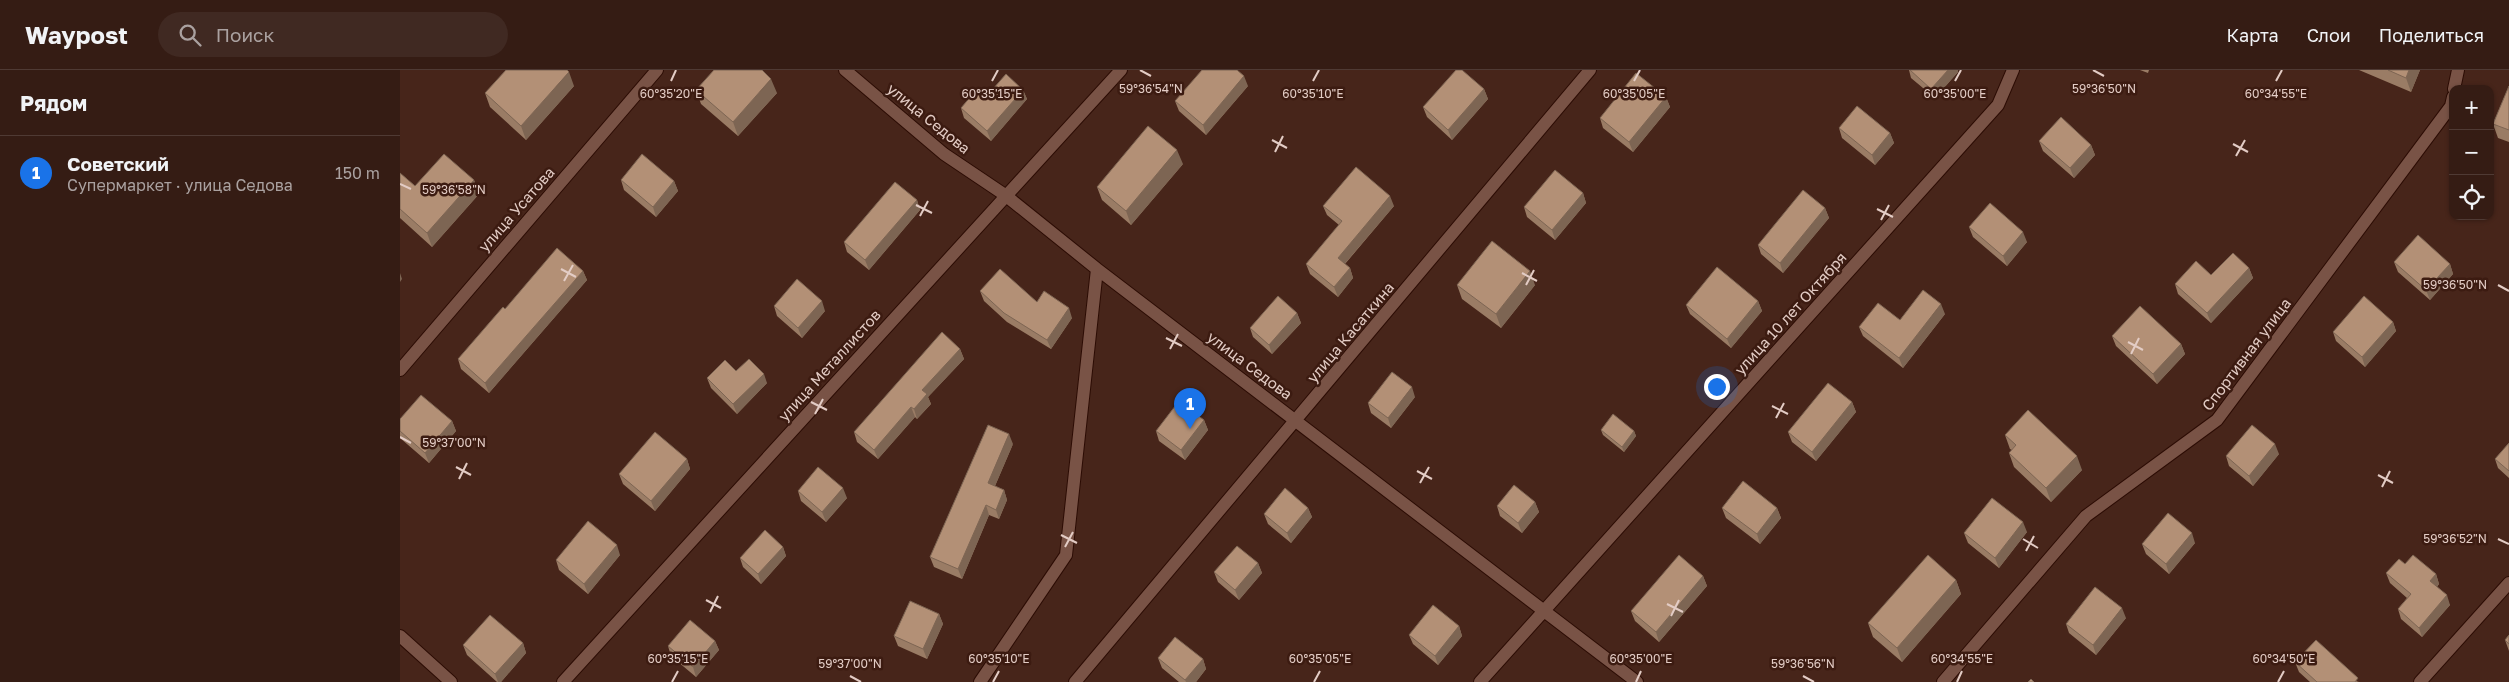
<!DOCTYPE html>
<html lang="ru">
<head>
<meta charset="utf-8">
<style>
	body { margin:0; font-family:"Golos Text",sans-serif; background:#402922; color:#f1f3f6 }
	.controls { position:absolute; right:15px; top:15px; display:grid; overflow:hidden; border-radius:10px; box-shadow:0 1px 4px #0004 }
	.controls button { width:45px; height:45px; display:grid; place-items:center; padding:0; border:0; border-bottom:1px solid #4f3a34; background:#351c14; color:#f1f3f6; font:25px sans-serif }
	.you { position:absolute; left:1316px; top:316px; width:18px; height:18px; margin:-12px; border:4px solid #fff; border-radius:50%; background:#1a73e8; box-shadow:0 0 0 8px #1a73e833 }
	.badge { display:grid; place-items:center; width:32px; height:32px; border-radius:50%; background:#1a73e8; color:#fff; font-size:16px; font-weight:700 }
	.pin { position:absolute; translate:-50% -41px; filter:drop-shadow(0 1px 2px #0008) }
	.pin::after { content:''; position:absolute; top:26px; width:18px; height:15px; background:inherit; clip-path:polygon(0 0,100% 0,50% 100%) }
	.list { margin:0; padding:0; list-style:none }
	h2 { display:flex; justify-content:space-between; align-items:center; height:65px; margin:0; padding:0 20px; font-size:21px }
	h2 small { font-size:16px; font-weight:400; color:#aaa1a0 }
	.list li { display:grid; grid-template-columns:32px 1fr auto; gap:15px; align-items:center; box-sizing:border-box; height:75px; padding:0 20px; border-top:1px solid #4f3a34 }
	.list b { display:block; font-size:19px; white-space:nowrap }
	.list p { margin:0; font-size:16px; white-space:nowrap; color:#aaa1a0 }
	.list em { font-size:16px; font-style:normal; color:#aaa1a0 }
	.icon { flex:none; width:28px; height:28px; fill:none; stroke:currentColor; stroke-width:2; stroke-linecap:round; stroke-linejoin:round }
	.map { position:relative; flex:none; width:2109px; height:612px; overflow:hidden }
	header { display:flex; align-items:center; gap:30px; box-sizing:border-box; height:70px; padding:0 25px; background:#351c14; border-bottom:1px solid #4f3a34 }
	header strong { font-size:24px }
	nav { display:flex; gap:28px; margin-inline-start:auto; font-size:18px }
	.search { width:350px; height:45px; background:#402922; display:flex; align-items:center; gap:12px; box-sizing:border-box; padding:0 18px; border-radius:28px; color:#aaa1a0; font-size:19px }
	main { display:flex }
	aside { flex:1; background:#351c14 }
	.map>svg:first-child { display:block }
</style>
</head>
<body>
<header>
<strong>Waypost</strong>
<div class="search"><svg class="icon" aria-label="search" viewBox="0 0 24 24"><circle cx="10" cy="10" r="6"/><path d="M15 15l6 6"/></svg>Поиск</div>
<nav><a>Карта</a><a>Слои</a><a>Поделиться</a></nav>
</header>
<main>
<aside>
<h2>Рядом<small></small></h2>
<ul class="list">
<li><span class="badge">1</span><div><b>Советский</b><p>Супермаркет · улица Седова</p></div><em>150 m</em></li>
</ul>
</aside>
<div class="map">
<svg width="2109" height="612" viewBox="0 0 2109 612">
	<rect width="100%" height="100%" fill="#47251a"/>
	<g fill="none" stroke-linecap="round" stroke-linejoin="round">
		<g stroke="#2c0c04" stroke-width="14">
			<path id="minor" d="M445 0 544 84 605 125 697 199 1237 612
				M2054 19 2058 0
				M0 300 257 0
				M0 566 51 612
				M163 612 721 0
				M580 612 666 485 697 199
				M675 612 1190 0
				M1080 612 1598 35 1613 0
				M1543 612 1686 446 1817 350 2051 36 2053 27
				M2020 612 2109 513"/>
		</g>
		<use href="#minor" stroke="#795346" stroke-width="12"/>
	</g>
	<path fill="#9a7c65" d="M1509 0H1558V2L1535 28 1511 8Z
		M1740 0H1749L1748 3Z
		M1959 0H2020L2011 22Z
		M174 16 126 70 90 37 85 23Z
		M848 16 806 65 779 41 775 31Z
		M2109 16V72L2098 68 2093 54Z
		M1084 19 1088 29 1052 70 1027 47 1023 37Z
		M296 20 377 23 338 66 301 34Z
		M623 20 627 29 591 71 564 48 561 38 586 27Z
		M1266 27 1270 37 1233 82 1203 58 1200 48Z
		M1439 58 1490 63 1494 73 1475 95 1442 68Z
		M1639 71 1691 75 1695 85 1674 108 1643 81Z
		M783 94 731 155 702 130 697 117Z
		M0 103 15 116 74 110 79 124 32 177 0 148Z
		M221 110 274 111 278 121 256 147 224 120Z
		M1183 123 1186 133 1155 170 1127 147 1124 137Z
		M517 130 520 140 469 200 447 182 444 172Z
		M923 136H994L945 194 950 198 953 208 938 227 910 204 906 194 939 155 927 145Z
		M1425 138 1429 148 1383 203 1361 184 1358 175Z
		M1569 157 1627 172 1607 196 1573 167Z
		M1994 192 2050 194 2053 204 2030 230 1998 202Z
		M1849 198 1853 208 1811 253 1778 224 1775 214Z
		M183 201 187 210 89 323 61 299 58 289 105 239Z
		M1057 215H1135L1101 258 1062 229Z
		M580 221 637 232 672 248 651 279 607 252 584 231Z
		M1358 231 1362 241 1331 278 1290 244 1286 235Z
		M374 236 425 241 402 268 377 246Z
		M897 243 901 253 872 284 853 267 850 258Z
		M1545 244 1503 298 1463 266 1459 257 1500 250Z
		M1993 252 1996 261 1965 297 1936 271 1933 262Z
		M1712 266 1781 274 1785 284 1757 314 1716 276Z
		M560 279 564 289 528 327 531 334 517 349 515 347 478 389 457 372 454 362Z
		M336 301 367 313 337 344 311 318 307 308Z
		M1015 327 991 358 971 343 968 333Z
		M1452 332 1456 342 1416 391 1392 372 1388 362Z
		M0 349 52 351 56 361 29 393 0 368Z
		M804 350 808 360 785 390 759 371 756 361Z
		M1201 360 1234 361 1236 366 1224 382 1203 365Z
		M1605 365 1682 400 1651 432 1614 397 1609 383 1612 380 1610 379Z
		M2109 373V408L2098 398 2095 389Z
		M613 374 595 416 604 420 607 430 599 449 589 445 562 509 534 497 530 487Z
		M1879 384 1853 416 1829 396 1826 386Z
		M287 389 290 399 255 441 223 414 219 404Z
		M398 421 447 428 426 452 401 431Z
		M1135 432 1139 442 1122 463 1100 446 1097 436Z
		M908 438 912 447 891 473 868 454 864 444Z
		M1322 438H1377L1381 448 1360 474 1326 448Z
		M1627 462 1599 498 1568 473 1564 463Z
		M1795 473 1769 504 1746 484 1742 474Z
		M383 477 386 486 361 514 343 497 340 488Z
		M220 485 188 524 159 500 156 490Z
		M858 493 862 503 839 530 818 512 814 502Z
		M2005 494 2036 504 2039 514 2037 517 2050 535 2022 567 2001 549 1998 539 2007 528 1990 513 1986 503Z
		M1303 506 1307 516 1259 572 1235 551 1231 541Z
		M1556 510 1561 524 1502 592 1473 567 1468 553Z
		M539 544 543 554 527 589 498 576 494 566Z
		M1726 548 1696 585 1669 563 1666 554Z
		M1059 556 1062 566 1038 595 1013 574 1009 565Z
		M2109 565V581L2105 570Z
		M315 571 319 580 296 607 271 586 268 576Z
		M123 573 126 583 101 612H97L67 585 63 575Z
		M758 588 803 589 806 599 796 612H779L762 598Z
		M1895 592 1959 612H1910L1899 602Z"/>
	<path fill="#7d6553" d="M1548 0H1558V2L1535 28 1531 19Z
		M2009 0H2020L2011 22 2006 8Z
		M169 2 174 16 126 70 121 56Z
		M844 6 848 16 806 65 803 55Z
		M371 9 377 23 338 66 333 52Z
		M1084 19 1088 29 1052 70 1048 60Z
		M623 20 627 29 591 71 587 61Z
		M1266 27 1270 37 1233 82 1229 72Z
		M1490 63 1494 73 1475 95 1472 85Z
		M1691 75 1695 85 1674 108 1670 98Z
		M777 80 783 94 731 155 726 141Z
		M74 110 79 124 32 177 27 163Z
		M274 111 278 121 256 147 253 137Z
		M1183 123 1186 133 1155 170 1152 160Z
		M990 126 994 136 941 198 938 188Z
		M517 130 520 140 469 200 465 190Z
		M1425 138 1429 148 1383 203 1380 193Z
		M1623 162 1627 172 1607 196 1603 186Z
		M2050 194 2053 204 2030 230 2026 220Z
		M950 198 953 208 938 227 934 217Z
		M1849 198 1853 208 1811 253 1807 243Z
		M183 201 187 210 89 323 85 313Z
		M1130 201 1135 215 1101 258 1096 244Z
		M0 203 2 209 0 212Z
		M422 231 425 241 402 268 398 258Z
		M1358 231 1362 241 1331 278 1327 269Z
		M1541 234 1545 244 1503 298 1499 288Z
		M669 238 672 248 651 279 647 270Z
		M897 243 901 253 872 284 869 275Z
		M1993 252 1996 261 1965 297 1962 287Z
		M1781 274 1785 284 1757 314 1753 304Z
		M560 279 564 289 528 327 531 334 517 349 514 339 522 320Z
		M364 304 367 313 337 344 333 334Z
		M1012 317 1015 327 991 358 988 348Z
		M1452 332 1456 342 1416 391 1412 382Z
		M511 337 515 347 478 389 474 380Z
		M804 350 808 360 785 390 781 380Z
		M52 351 56 361 29 393 25 383Z
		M1234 361 1236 366 1224 382 1222 377Z
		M609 364 613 374 592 423 588 413Z
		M1875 374 1879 384 1853 416 1849 406Z
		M1677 386 1682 400 1651 432 1646 418Z
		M287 389 290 399 255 441 251 431Z
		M443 418 447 428 426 452 422 442Z
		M604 420 607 430 599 449 596 440Z
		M1135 432 1139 442 1122 463 1118 453Z
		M586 435 589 445 562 509 558 499Z
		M908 438 912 447 891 473 887 463Z
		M1377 438 1381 448 1360 474 1357 464Z
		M1623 452 1627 462 1599 498 1595 488Z
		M1792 463 1795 473 1769 504 1766 494Z
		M217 475 220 485 188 524 184 514Z
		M383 477 386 486 361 514 358 504Z
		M858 493 862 503 839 530 835 520Z
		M2036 504 2039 514 2033 521 2030 511Z
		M1303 506 1307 516 1259 572 1256 562Z
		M1556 510 1561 524 1502 592 1497 578Z
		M2047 525 2050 535 2022 567 2019 558Z
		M1722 538 1726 548 1696 585 1693 575Z
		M539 544 543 554 527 589 523 579Z
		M1059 556 1062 566 1038 595 1035 586Z
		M315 571 319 580 296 607 293 597Z
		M123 573 126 583 101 612H98L95 604Z
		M803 589 806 599 796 612H786L785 610Z"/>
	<path fill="#b39076" stroke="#7d6553" d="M106 0H167L169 2 121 56 85 23Z
		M314 0H362L371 9 333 52 296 20Z
		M802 0H837L844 6 803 55 775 31Z
		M1056 0H1062L1084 19 1048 60 1023 37Z
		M1510 0H1548L1531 19Z
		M1988 0H2009L2006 8Z
		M1236 3 1266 27 1229 72 1200 48Z
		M606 4 623 20 587 61 561 38 577 19 586 27Z
		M2109 16V60L2093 54Z
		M1457 36 1490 63 1472 85 1439 58Z
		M1661 47 1691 75 1670 98 1639 71Z
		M748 56 777 80 726 141 697 117Z
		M44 84 74 110 27 163 0 139V103L15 116Z
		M242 84 274 111 253 137 221 110Z
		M956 97 990 126 938 188 950 198 934 217 906 194 942 151 923 136Z
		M1155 100 1183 123 1152 160 1124 137Z
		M495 112 517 130 465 190 444 172Z
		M1403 120 1425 138 1380 193 1358 175Z
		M1590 133 1623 162 1603 186 1569 157Z
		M2018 165 2050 194 2026 220 1994 192Z
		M1092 171 1130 201 1096 244 1057 215Z
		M157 178 183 201 85 313 58 289 103 237 105 239Z
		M1833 183 1849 198 1807 243 1775 214 1796 191 1811 205Z
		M1317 197 1358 231 1327 269 1286 235Z
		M600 199 637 232 644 221 669 238 647 270 604 243 580 221Z
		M397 209 422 231 398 258 374 236Z
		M1523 220 1541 234 1499 288 1459 257 1478 233 1500 250Z
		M878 226 897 243 869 275 850 258Z
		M1964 226 1993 252 1962 287 1933 262Z
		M1740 236 1781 274 1753 304 1712 266Z
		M542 262 560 279 522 320 527 324 514 339 511 337 474 380 454 362Z
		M349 289 364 304 333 334 307 308 325 290 336 301Z
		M992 302 1012 317 988 348 968 333Z
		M1428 313 1452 332 1412 382 1388 362Z
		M21 325 52 351 25 383 0 361V349Z
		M779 331 804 350 781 380 756 361Z
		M1628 340 1677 386 1646 418 1609 383 1616 375 1605 365Z
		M1213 344 1234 361 1222 377 1201 360Z
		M588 355 609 364 588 413 604 420 596 440 586 435 558 499 530 487Z
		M1852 355 1875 374 1849 406 1826 386Z
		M255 362 287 389 251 431 219 404Z
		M2109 373V401L2095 389Z
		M418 397 443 418 422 442 398 421Z
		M1343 411 1377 438 1357 464 1322 438Z
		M1114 415 1135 432 1118 453 1097 436Z
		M885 418 908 438 887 463 864 444Z
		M1592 428 1623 452 1595 488 1564 463Z
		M1768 443 1792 463 1766 494 1742 474Z
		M188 451 217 475 184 514 156 490Z
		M365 460 383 477 358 504 340 488Z
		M837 476 858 493 835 520 814 502Z
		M1279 485 1303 506 1256 562 1231 541Z
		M1528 485 1556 510 1497 578 1468 553Z
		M2013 485 2036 504 2030 511 2047 525 2019 558 1998 539 2011 524 1986 503 1999 489 2005 494Z
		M1695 517 1722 538 1693 575 1666 554Z
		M510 531 539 544 523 579 494 566Z
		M1033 535 1059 556 1035 586 1009 565Z
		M90 545 123 573 95 604 63 575Z
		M290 550 315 571 293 597 268 576Z
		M2109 565V574L2105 570Z
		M775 567 803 589 785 610 758 588Z
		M1916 570 1958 608 1955 612H1917L1895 592Z
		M1631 609 1634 612H1628Z"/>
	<path fill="none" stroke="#e3ccc5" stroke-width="2" d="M740 0 751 6M1693 0 1704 6M271 11 276 0M592 11 598 0M913 11 919 0M1234 11 1240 0M1555 11 1561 0M1876 11 1882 0M872 70 887 78M1833 74 1848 82M875 82 883 66M1836 86 1845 70M0 114 11 119M516 135 532 143M1477 139 1493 147M520 146 528 131M1481 150 1489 135M161 199 176 207M1122 203 1137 211M164 211 173 195M1126 215 1134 200M2098 215 2109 221M766 268 782 276M1728 272 1743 280M770 279 778 264M1731 284 1739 268M411 332 427 340M1372 336 1388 344M415 344 423 329M1376 348 1384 333M0 367 11 373M56 397 71 405M1017 401 1032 409M1978 405 1993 413M59 409 67 393M1020 413 1029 397M1982 417 1990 401M661 465 677 473M1623 469 1638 478M2098 469 2109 474M665 477 673 462M1626 481 1634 466M306 530 321 538M1267 534 1283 542M310 542 318 526M1271 546 1279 530M450 606 461 612M1403 606 1414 612M272 612 278 601M593 612 599 601M914 612 920 601M1236 612 1241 601M1557 612 1562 601M1878 612 1884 601"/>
	<g text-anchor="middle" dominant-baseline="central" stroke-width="5" stroke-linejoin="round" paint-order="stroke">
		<g font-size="15" fill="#e3ccc5" stroke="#3c1b11">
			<text transform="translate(529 48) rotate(39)">улица Седова</text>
			<text transform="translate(116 139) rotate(-49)">улица Усатова</text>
			<text transform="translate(1390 243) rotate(-48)">улица 10 лет Октября</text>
			<text transform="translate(950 262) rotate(-50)">улица Касаткина</text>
			<text transform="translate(1846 284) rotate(-53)">Спортивная улица</text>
			<text transform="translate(429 295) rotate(-48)">улица Металлистов</text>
			<text transform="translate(850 295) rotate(37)">улица Седова</text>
		</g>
	</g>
	<g font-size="12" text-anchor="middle" fill="#e3ccc5" stroke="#3c1b11" stroke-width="5" stroke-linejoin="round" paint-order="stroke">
		<text x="1704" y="23">59°36'50"N</text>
		<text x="751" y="23">59°36'54"N</text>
		<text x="271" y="28">60°35'20"E</text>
		<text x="592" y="28">60°35'15"E</text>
		<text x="913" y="28">60°35'10"E</text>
		<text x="1234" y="28">60°35'05"E</text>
		<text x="1555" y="28">60°35'00"E</text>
		<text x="1876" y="28">60°34'55"E</text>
		<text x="54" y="124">59°36'58"N</text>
		<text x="2055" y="219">59°36'50"N</text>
		<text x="54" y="377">59°37'00"N</text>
		<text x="2055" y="473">59°36'52"N</text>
		<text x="278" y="593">60°35'15"E</text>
		<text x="599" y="593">60°35'10"E</text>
		<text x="920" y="593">60°35'05"E</text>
		<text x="1241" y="593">60°35'00"E</text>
		<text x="1562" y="593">60°34'55"E</text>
		<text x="1884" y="593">60°34'50"E</text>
		<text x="450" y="598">59°37'00"N</text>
		<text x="1403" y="598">59°36'56"N</text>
	</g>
</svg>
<div class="controls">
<button>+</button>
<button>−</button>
<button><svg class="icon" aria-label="locate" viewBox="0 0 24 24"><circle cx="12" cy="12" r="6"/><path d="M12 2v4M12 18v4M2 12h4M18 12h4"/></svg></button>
</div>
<div class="you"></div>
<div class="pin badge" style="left:790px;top:359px">1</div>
</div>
</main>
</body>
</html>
